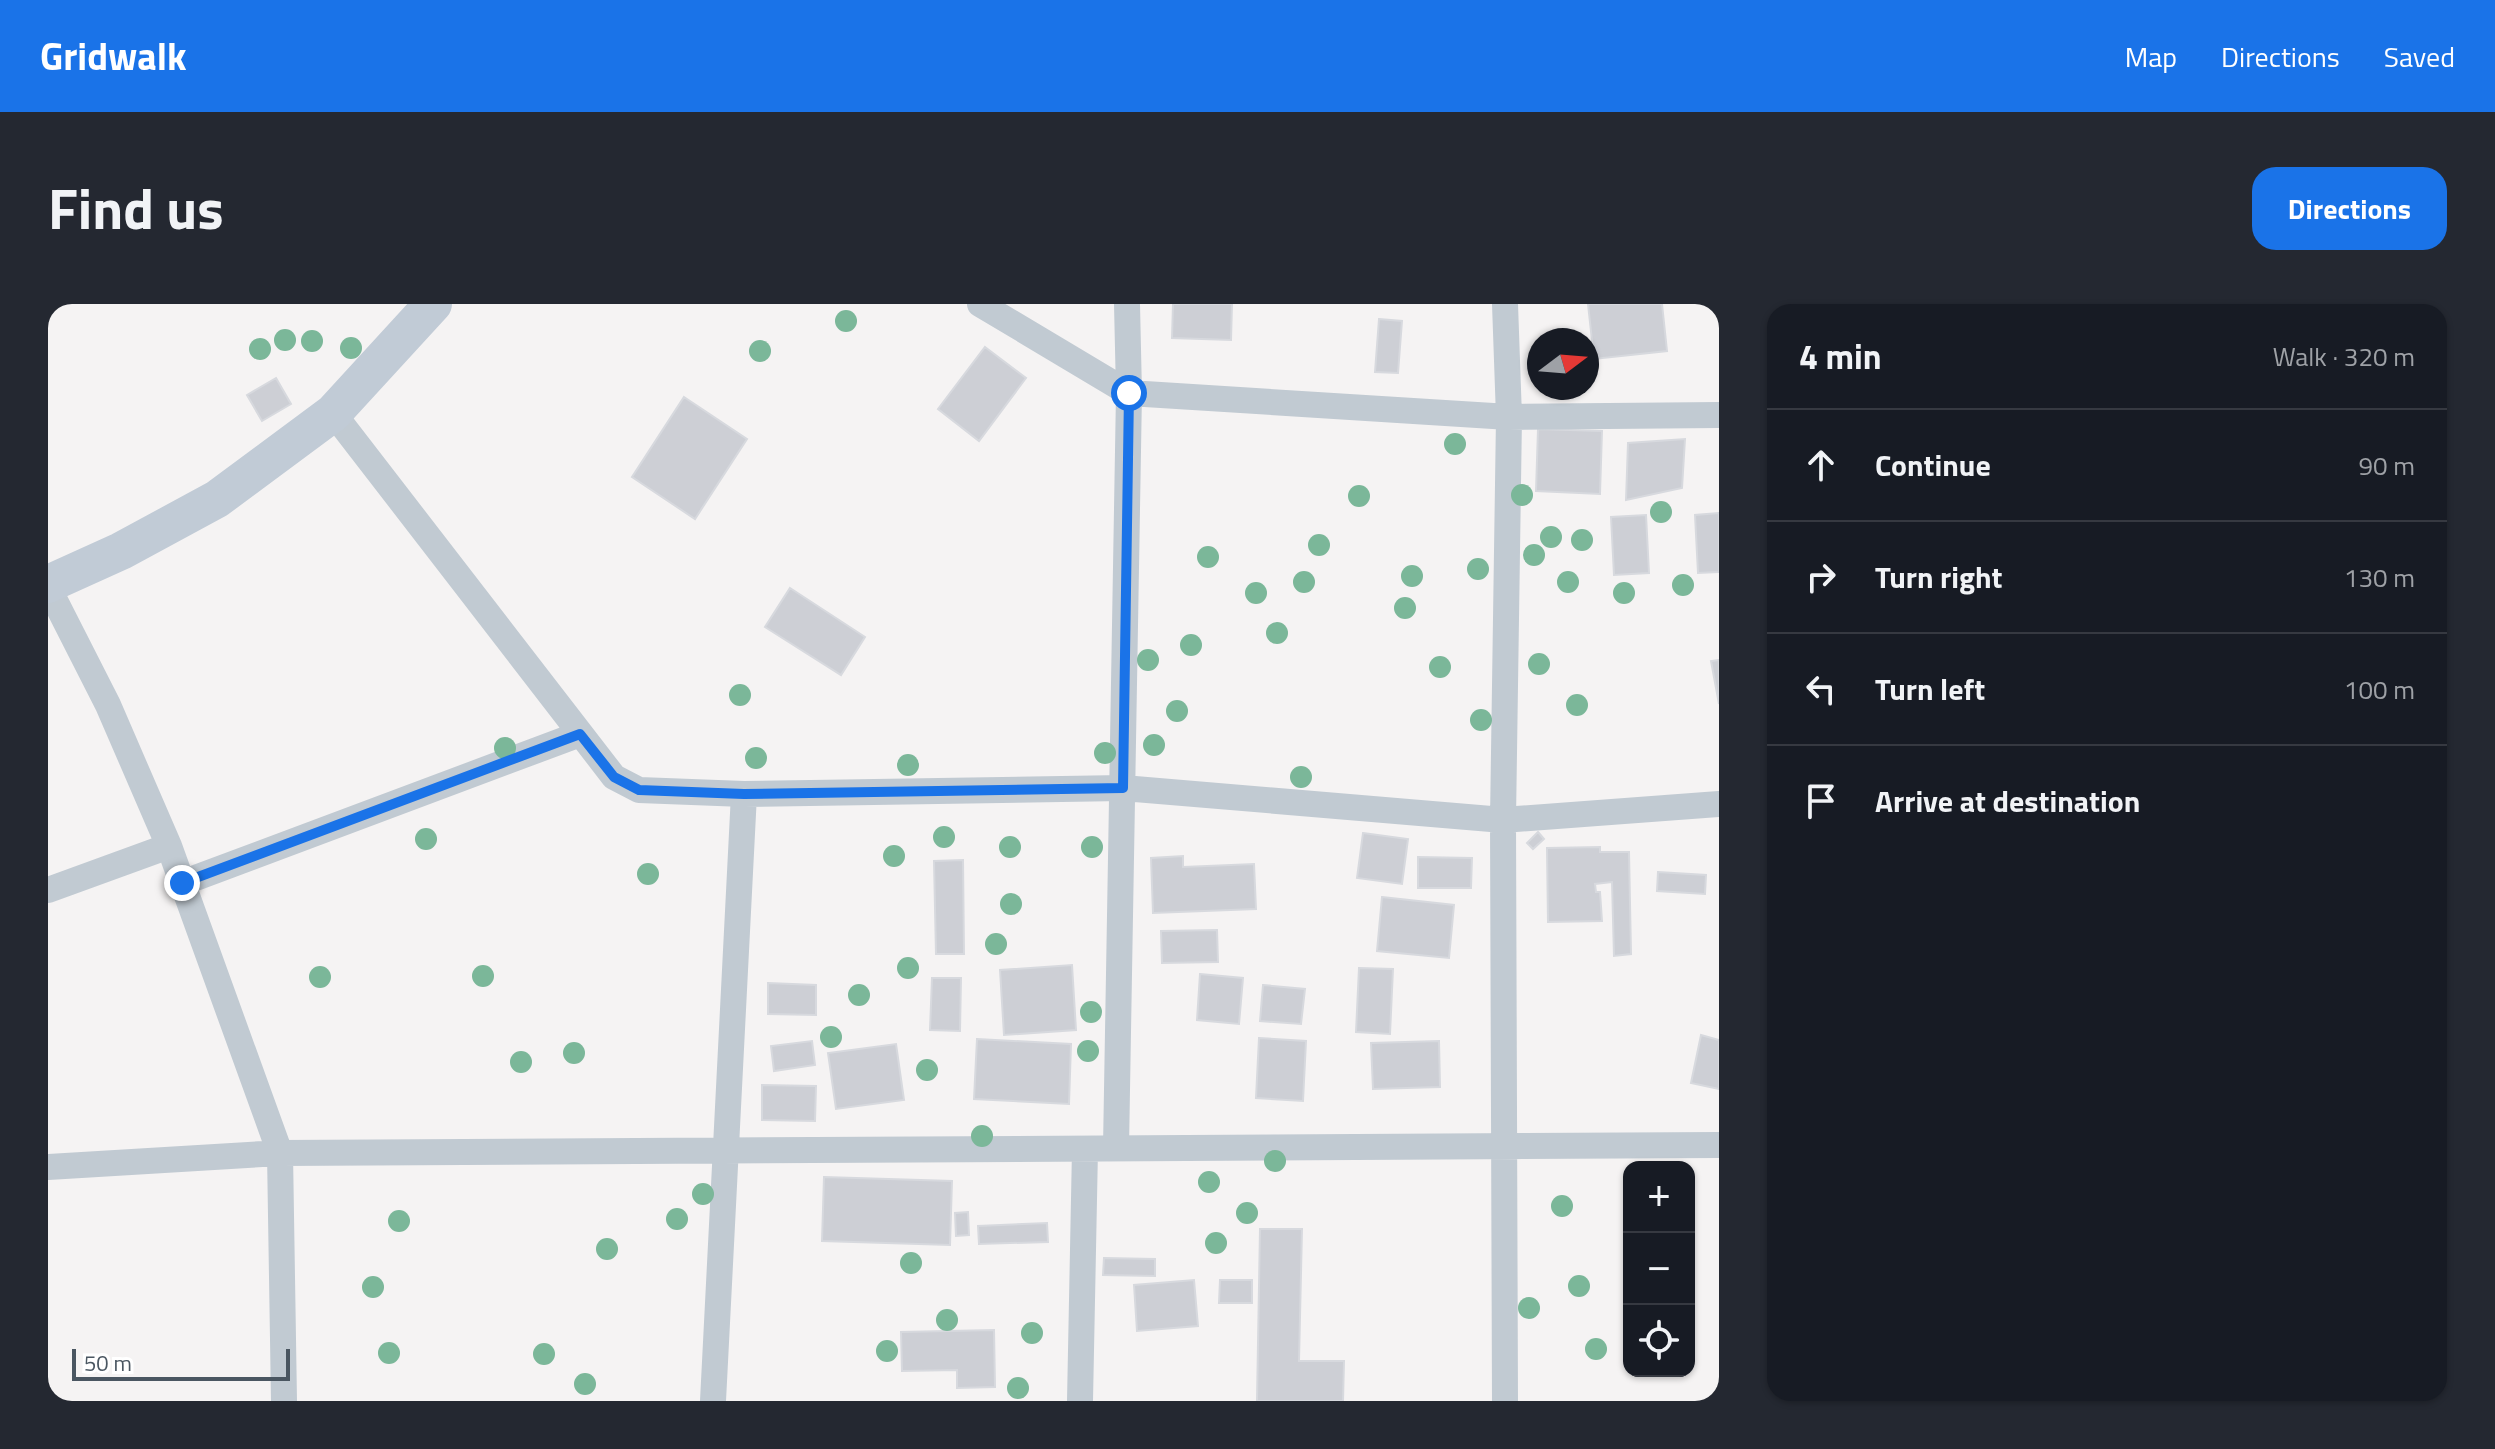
<!DOCTYPE html>
<html lang="en">
<head>
<meta charset="utf-8">
<style>
	body { margin:0; font-family:"Titillium Web",sans-serif; background:#242831; color:#f1f3f6 }
	.controls { position:absolute; right:24px; bottom:24px; display:grid; overflow:hidden; border-radius:16px; box-shadow:0 2px 6px #0004 }
	.controls button { width:72px; height:72px; display:grid; place-items:center; padding:0; border:0; border-bottom:2px solid #363941; background:#171b24; color:#f1f3f6; font:40px sans-serif }
	.compass { position:absolute; left:1479px; top:24px; width:72px; height:72px; border-radius:50%; background:#171b24; box-shadow:0 2px 6px #0004; rotate:74deg }
	.scale { position:absolute; left:24px; bottom:20px; width:218px; box-sizing:border-box; padding-left:8px; border:4px solid #4a5661; border-top:0; font-size:22px; line-height:28px; white-space:nowrap; color:#4a5661; -webkit-text-stroke:6px #fff; paint-order:stroke }
	.stop { position:absolute; width:24px; height:24px; margin:-18px; border:6px solid #1a73e8; border-radius:50%; background:#fff }
	.stop.end { background:#1a73e8; border-color:#fff; box-shadow:0 2px 8px #0008 }
	.list { margin:0; padding:0; list-style:none }
	h2 { display:flex; justify-content:space-between; align-items:center; height:104px; margin:0; padding:0 32px; font-size:34px }
	h2 small { font-size:26px; font-weight:400; color:#9ea1a6 }
	.list li { display:grid; grid-template-columns:52px 1fr auto; gap:24px; align-items:center; box-sizing:border-box; height:112px; padding:0 32px; border-top:2px solid #363941 }
	.list b { display:block; font-size:30px; white-space:nowrap }
	.list em { font-size:26px; font-style:normal; color:#9ea1a6 }
	.icon { flex:none; width:44px; height:44px; fill:none; stroke:currentColor; stroke-width:2; stroke-linecap:round; stroke-linejoin:round }
	.map { position:relative; flex:none; width:1671px; height:1097px; overflow:hidden; border-radius:24px }
	header { display:flex; align-items:center; gap:48px; box-sizing:border-box; height:112px; padding:0 40px; background:#1a73e8; color:#fff }
	header strong { font-size:38px }
	nav { display:flex; gap:44px; margin-inline-start:auto; font-size:28px }
	.intro { display:flex; align-items:center; justify-content:space-between; box-sizing:border-box; height:192px; padding:0 48px }
	h1 { margin:0; font-size:56px }
	.button { padding:20px 36px; border-radius:24px; background:#1a73e8; color:#fff; font-size:28px; font-weight:700 }
	main { display:flex; gap:48px; padding:0 48px }
	aside { flex:1; background:#171b24; border-radius:24px; box-shadow:0 2px 6px #0004 }
	.map>svg:first-child { display:block }
</style>
</head>
<body>
<header>
<strong>Gridwalk</strong>
<nav><a>Map</a><a>Directions</a><a>Saved</a></nav>
</header>
<div class="intro"><h1>Find us</h1><a class="button">Directions</a></div>
<main>
<div class="map">
<svg width="1671" height="1097" viewBox="0 0 1671 1097">
	<rect width="100%" height="100%" fill="#f5f3f3"/>
	<path fill="#cdcfd5" stroke="#d7d9de" stroke-width="2" d="M1125 0H1184L1183 36 1124 34Z
		M1540 0H1614L1619 47 1546 55Z
		M1331 15 1354 17 1350 69 1327 68Z
		M937 43 978 74 931 137 890 105Z
		M228 74 243 100 214 117 199 91Z
		M636 93 699 135 647 215 584 173Z
		M1490 125 1554 127 1552 190 1488 187Z
		M1637 135 1634 184 1578 196 1580 139Z
		M1671 209V268L1650 269 1647 211Z
		M1598 211 1601 269 1566 271 1563 213Z
		M742 284 817 333 793 371 717 323Z
		M1671 356V400L1663 357Z
		M1490 528 1496 535 1485 545 1479 539Z
		M1315 529 1360 535 1354 580 1309 574Z
		M1552 543V548H1581L1583 650 1566 652 1564 578 1547 580 1548 588H1552L1554 617 1500 618 1499 544Z
		M1135 552V563L1206 560 1208 605 1105 609 1103 554Z
		M1370 553 1424 554 1423 584H1370Z
		M915 556 916 650H888L886 557Z
		M1610 568 1658 571 1657 590 1609 587Z
		M1334 593 1406 601 1401 654 1329 647Z
		M1169 626 1170 658 1114 659 1113 627Z
		M1024 661 1028 726 956 731 952 666Z
		M1311 664 1345 665 1342 730 1308 728Z
		M1152 670 1195 674 1191 720 1149 716Z
		M884 674H913L912 727 882 726Z
		M720 679 768 681V711L720 710Z
		M1215 681 1257 685 1253 720 1212 717Z
		M1653 731 1671 736V785L1643 779Z
		M1211 734 1258 737 1255 797 1208 794Z
		M929 735 1023 740 1021 800 926 795Z
		M764 737 767 761 726 767 723 742Z
		M1391 737 1392 783 1325 785 1323 739Z
		M848 740 856 796 788 805 780 749Z
		M714 781 768 782 767 817 714 816Z
		M776 873 904 877 902 941 774 937Z
		M920 908 921 931 908 932 907 909Z
		M999 919 1000 938 931 940 930 922Z
		M1212 925H1254L1251 1057H1296L1295 1097H1209Z
		M1056 954 1107 955V972L1055 971Z
		M1146 976 1150 1022 1089 1027 1086 981Z
		M1172 976H1204V999H1171Z
		M946 1026 947 1083 909 1084V1066L854 1067 853 1028Z"/>
	<g fill="none" stroke-linecap="round" stroke-linejoin="round">
		<path stroke="#c1cad2" stroke-width="26" d="M932 0 1081 89 1461 113 1671 111
			M285 109 566 473 591 486 696 490 1075 484 1455 516 1671 500
			M0 283 60 401 121 542 232 849 236 1097
			M134 579 532 430
			M0 586 121 542
			M1068 844 1081 89 1079 0
			M0 863 232 849 1671 841
			M665 1097 696 490
			M1032 1097 1037 845
			M1457 1097 1455 516 1461 113 1457 0"/>
		<path stroke="#c1cbd6" stroke-width="38" d="M0 280 73 247 169 195 285 109 385 0"/>
	</g>
	<g fill="#7bb799">
		<circle cx="798" cy="17" r="11"/>
		<circle cx="237" cy="36" r="11"/>
		<circle cx="264" cy="37" r="11"/>
		<circle cx="303" cy="44" r="11"/>
		<circle cx="212" cy="45" r="11"/>
		<circle cx="712" cy="47" r="11"/>
		<circle cx="1407" cy="140" r="11"/>
		<circle cx="1474" cy="191" r="11"/>
		<circle cx="1311" cy="192" r="11"/>
		<circle cx="1613" cy="208" r="11"/>
		<circle cx="1503" cy="233" r="11"/>
		<circle cx="1534" cy="236" r="11"/>
		<circle cx="1271" cy="241" r="11"/>
		<circle cx="1486" cy="251" r="11"/>
		<circle cx="1160" cy="253" r="11"/>
		<circle cx="1430" cy="265" r="11"/>
		<circle cx="1364" cy="272" r="11"/>
		<circle cx="1256" cy="278" r="11"/>
		<circle cx="1520" cy="278" r="11"/>
		<circle cx="1635" cy="281" r="11"/>
		<circle cx="1208" cy="289" r="11"/>
		<circle cx="1576" cy="289" r="11"/>
		<circle cx="1357" cy="304" r="11"/>
		<circle cx="1229" cy="329" r="11"/>
		<circle cx="1143" cy="341" r="11"/>
		<circle cx="1100" cy="356" r="11"/>
		<circle cx="1491" cy="360" r="11"/>
		<circle cx="1392" cy="363" r="11"/>
		<circle cx="692" cy="391" r="11"/>
		<circle cx="1529" cy="401" r="11"/>
		<circle cx="1129" cy="407" r="11"/>
		<circle cx="1433" cy="416" r="11"/>
		<circle cx="1106" cy="441" r="11"/>
		<circle cx="457" cy="444" r="11"/>
		<circle cx="1057" cy="449" r="11"/>
		<circle cx="708" cy="454" r="11"/>
		<circle cx="860" cy="461" r="11"/>
		<circle cx="1253" cy="473" r="11"/>
		<circle cx="896" cy="533" r="11"/>
		<circle cx="378" cy="535" r="11"/>
		<circle cx="962" cy="543" r="11"/>
		<circle cx="1044" cy="543" r="11"/>
		<circle cx="846" cy="552" r="11"/>
		<circle cx="600" cy="570" r="11"/>
		<circle cx="963" cy="600" r="11"/>
		<circle cx="948" cy="640" r="11"/>
		<circle cx="860" cy="664" r="11"/>
		<circle cx="435" cy="672" r="11"/>
		<circle cx="272" cy="673" r="11"/>
		<circle cx="811" cy="691" r="11"/>
		<circle cx="1043" cy="708" r="11"/>
		<circle cx="783" cy="733" r="11"/>
		<circle cx="1040" cy="747" r="11"/>
		<circle cx="526" cy="749" r="11"/>
		<circle cx="473" cy="758" r="11"/>
		<circle cx="879" cy="766" r="11"/>
		<circle cx="934" cy="832" r="11"/>
		<circle cx="1227" cy="857" r="11"/>
		<circle cx="1161" cy="878" r="11"/>
		<circle cx="655" cy="890" r="11"/>
		<circle cx="1514" cy="902" r="11"/>
		<circle cx="1199" cy="909" r="11"/>
		<circle cx="629" cy="915" r="11"/>
		<circle cx="351" cy="917" r="11"/>
		<circle cx="1168" cy="939" r="11"/>
		<circle cx="559" cy="945" r="11"/>
		<circle cx="863" cy="959" r="11"/>
		<circle cx="1531" cy="982" r="11"/>
		<circle cx="325" cy="983" r="11"/>
		<circle cx="1481" cy="1004" r="11"/>
		<circle cx="899" cy="1016" r="11"/>
		<circle cx="984" cy="1029" r="11"/>
		<circle cx="1548" cy="1045" r="11"/>
		<circle cx="839" cy="1047" r="11"/>
		<circle cx="341" cy="1049" r="11"/>
		<circle cx="496" cy="1050" r="11"/>
		<circle cx="537" cy="1080" r="11"/>
		<circle cx="970" cy="1084" r="11"/>
	</g>
	<g fill="none" stroke-linecap="round" stroke-linejoin="round">
		<path stroke="#1a73e8" stroke-width="10" d="M134 579 532 430 566 473 591 486 696 490 1075 484 1081 89"/>
	</g>
</svg>
<div class="controls">
<button>+</button>
<button>−</button>
<button><svg class="icon" aria-label="locate" viewBox="0 0 24 24"><circle cx="12" cy="12" r="6"/><path d="M12 2v4M12 18v4M2 12h4M18 12h4"/></svg></button>
</div>
<svg class="compass" viewBox="-18 -18 36 36"><path d="M0-13l5 13h-10z" fill="#e53935"/><path d="M0 13l5-13h-10z" fill="#9ea1a6"/></svg>
<div class="scale">50 m</div>
<div class="stop" style="left:1081px;top:89px"></div>
<div class="stop end" style="left:134px;top:579px"></div>
</div>
<aside>
<h2>4 min<small>Walk · 320 m</small></h2>
<ul class="list">
<li><svg class="icon" aria-label="ahead" viewBox="0 0 24 24"><path d="M12 20V5M6 11l6-6 6 6"/></svg><div><b>Continue</b></div><em>90 m</em></li>
<li><svg class="icon" aria-label="right" viewBox="0 0 24 24"><path d="M7 20v-9h11M14 6l5 5-5 5"/></svg><div><b>Turn right</b></div><em>130 m</em></li>
<li><svg class="icon" aria-label="left" viewBox="0 0 24 24"><path d="M17 20v-9H6M10 6l-5 5 5 5"/></svg><div><b>Turn left</b></div><em>100 m</em></li>
<li><svg class="icon" aria-label="arrive" viewBox="0 0 24 24"><path d="M6 21V4h12l-3 4 3 4H6"/></svg><div><b>Arrive at destination</b></div></li>
</ul>
</aside>
</main>
</body>
</html>
